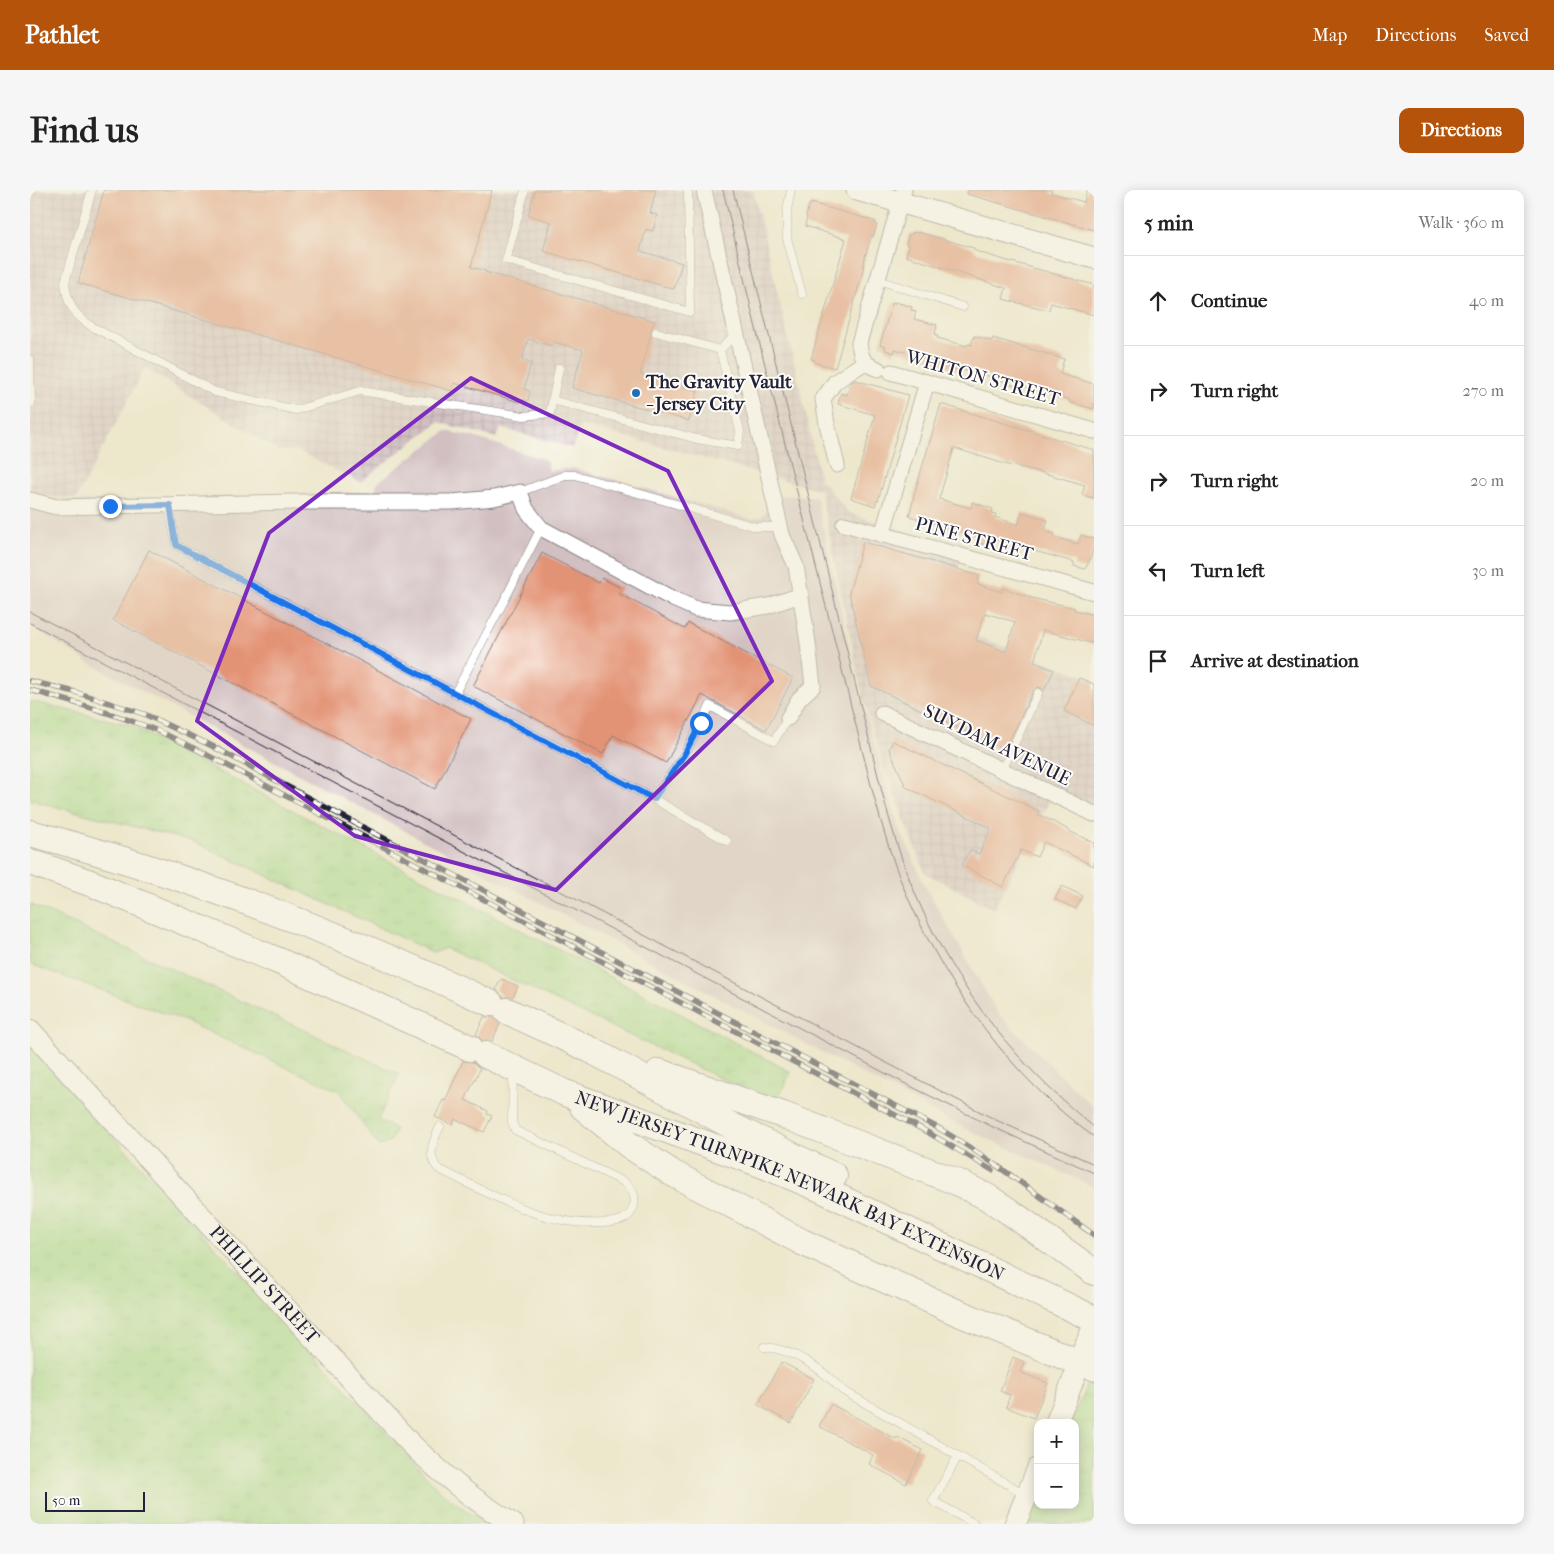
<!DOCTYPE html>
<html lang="en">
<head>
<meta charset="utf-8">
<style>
	body { margin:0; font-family:"IM FELL French Canon",serif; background:#f6f6f6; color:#222 }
	.controls { position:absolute; right:15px; bottom:15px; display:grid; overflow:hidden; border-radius:10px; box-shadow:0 2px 12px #0003 }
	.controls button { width:45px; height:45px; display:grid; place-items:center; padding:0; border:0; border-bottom:1px solid #e0e0e0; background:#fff; color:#222; font:25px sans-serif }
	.scale { position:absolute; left:15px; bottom:12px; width:100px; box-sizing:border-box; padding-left:5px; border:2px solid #22223b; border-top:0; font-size:14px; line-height:18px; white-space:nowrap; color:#22223b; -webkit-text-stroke:4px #fdfcf7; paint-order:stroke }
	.stop { position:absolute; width:15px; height:15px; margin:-11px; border:4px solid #1a73e8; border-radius:50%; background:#fff }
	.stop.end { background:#1a73e8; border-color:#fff; box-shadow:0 1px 5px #0008 }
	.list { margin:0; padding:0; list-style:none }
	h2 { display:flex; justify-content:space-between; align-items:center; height:65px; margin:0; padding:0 20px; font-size:21px }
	h2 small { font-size:16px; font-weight:400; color:#767676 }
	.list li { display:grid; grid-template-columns:32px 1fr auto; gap:15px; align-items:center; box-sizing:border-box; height:90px; padding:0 20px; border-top:1px solid #e0e0e0 }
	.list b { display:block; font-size:19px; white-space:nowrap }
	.list em { font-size:16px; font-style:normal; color:#767676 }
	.icon { flex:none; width:28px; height:28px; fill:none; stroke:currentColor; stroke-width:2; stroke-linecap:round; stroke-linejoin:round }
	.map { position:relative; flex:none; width:1064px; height:1334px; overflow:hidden; border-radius:10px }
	header { display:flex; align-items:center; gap:30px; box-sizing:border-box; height:70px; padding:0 25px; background:#b45309; color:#fff }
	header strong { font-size:24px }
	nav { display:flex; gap:28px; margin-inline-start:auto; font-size:18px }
	.intro { display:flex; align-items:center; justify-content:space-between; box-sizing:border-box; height:120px; padding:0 30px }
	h1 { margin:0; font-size:35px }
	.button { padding:12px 22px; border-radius:10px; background:#b45309; color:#fff; font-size:18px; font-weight:700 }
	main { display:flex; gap:30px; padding:0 30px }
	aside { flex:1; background:#fff; border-radius:10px; box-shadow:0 2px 12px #0003 }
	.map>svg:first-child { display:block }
</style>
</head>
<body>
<header>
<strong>Pathlet</strong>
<nav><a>Map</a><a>Directions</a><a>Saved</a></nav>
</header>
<div class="intro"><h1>Find us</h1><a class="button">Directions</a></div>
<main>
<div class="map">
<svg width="1064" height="1334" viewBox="0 0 1064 1334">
	<defs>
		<pattern id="industrial-grid" width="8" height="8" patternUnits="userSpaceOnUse" patternTransform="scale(1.25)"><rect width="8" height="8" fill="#d2bfc1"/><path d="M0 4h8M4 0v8" fill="none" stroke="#b4a4a7"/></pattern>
		<pattern id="grass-tufts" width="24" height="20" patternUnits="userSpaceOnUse" patternTransform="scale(1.25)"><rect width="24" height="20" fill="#a3d98a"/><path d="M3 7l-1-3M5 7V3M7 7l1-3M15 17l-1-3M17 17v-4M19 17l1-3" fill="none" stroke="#8cba78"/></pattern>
	</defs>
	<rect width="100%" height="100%" fill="#fdfcf7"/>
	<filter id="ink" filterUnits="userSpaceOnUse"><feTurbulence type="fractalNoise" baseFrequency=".02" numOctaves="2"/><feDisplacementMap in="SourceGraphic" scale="10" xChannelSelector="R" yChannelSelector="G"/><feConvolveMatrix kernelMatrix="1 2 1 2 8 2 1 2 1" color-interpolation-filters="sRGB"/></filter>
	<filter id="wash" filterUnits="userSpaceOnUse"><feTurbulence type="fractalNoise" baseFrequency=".0096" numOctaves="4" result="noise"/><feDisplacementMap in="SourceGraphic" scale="20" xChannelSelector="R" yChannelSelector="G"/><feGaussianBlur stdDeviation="1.12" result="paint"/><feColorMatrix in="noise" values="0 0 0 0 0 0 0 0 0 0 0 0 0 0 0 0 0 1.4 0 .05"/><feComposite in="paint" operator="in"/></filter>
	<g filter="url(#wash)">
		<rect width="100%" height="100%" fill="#ede7cc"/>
		<path fill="url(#industrial-grid)" d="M0 0H723L771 202 790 289 819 323 933 361 911 433 1064 490V623L1023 604 964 719 895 683 852 572 831 500 790 300 551 235 542 258 471 238 467 248 408 232 330 292 266 260 249 261 115 178 46 309 0 304Z"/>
		<path fill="#d2bfc1" d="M416 241 443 247 516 270 519 281 543 278 722 329 732 326 737 320 734 305 786 306 827 493 867 633 896 698 969 825 1064 918V997L934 938 59 473 0 435V306L50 311 345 302 347 293Z"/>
		<path fill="url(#grass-tufts)" stroke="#627e62" d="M0 511 100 535 761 882 745 914 415 758 404 763 164 652 0 610Z
			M0 714 369 884 348 930 366 939 360 952 349 956 309 901 150 829 0 774Z
			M0 856 409 1300 439 1323 458 1334H0Z
			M1058 1192 1064 1196V1334H1000L1008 1315H1045V1233H1041Z"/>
		<g id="blocks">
			<path fill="#e39375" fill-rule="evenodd" d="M74 0H462L441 77 456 81 455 82 625 131 621 140V144L610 184 668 201 659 231 542 198 553 160 523 152 522 156 498 149 492 170 501 173 494 199 500 201 498 211 491 209 490 212 424 193 422 201 48 93Z
				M505 0H626L620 23 627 25 623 41 616 39 610 61 652 73 644 99 513 61 521 32 498 25Z
				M938 0H1022L1021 3 1054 12 1057 0H1064V40L937 4Z
				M781 13 841 30 846 32 845 34 847 35 843 47H841L835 67 832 85 805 178 784 172 785 170 781 169 816 49 775 36 777 27 776 26 779 15H781Z
				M883 42 887 43 888 42 944 58V60L948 62 971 69 1064 95V125L1021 113 1019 120 988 113 973 109 976 98 876 66 879 56 876 55 879 44H883Z
				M865 112 882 117 881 120 886 121 884 129 907 135 905 145 908 146 907 148 937 156 938 154 941 155 944 146 962 151 963 148 1034 169 1030 184 1064 194V219L1039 212 1040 210 992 196V198L980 194V193L942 181 941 182 927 178V180L903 174 904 171 865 159 864 163 855 160 856 157 850 155 862 113 864 114Z
				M825 190 878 205 848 311 847 310 845 316 821 308 845 225 808 214 811 203 817 205 820 193Z
				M911 214 1064 260V308L1052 305 1055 295 1010 282 981 275V276L924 258 909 309 941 318 942 312 963 319 962 323 966 324 965 327 988 335 992 322 1018 330 1015 341 1025 344 1024 347 1048 354 1051 345 1064 349V357L1059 372 1055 379 1044 376V372L958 348 956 355 946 352 948 346 879 326 884 308H883Z
				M833 352 921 377 949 386 947 394 972 402 973 398 1002 408 1045 418 1044 420 1064 425V454L1013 440 1004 472 1024 480 1013 502 1011 498 1008 497 1003 501 975 560 841 496 819 403ZM955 423 985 432 976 462 946 450Z
				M119 360 441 529 405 599 83 430Z
				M512 363 569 393 572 388 591 398 588 403 655 439 658 433 763 488 736 540 672 505 636 573 583 545 573 564 443 496Z
				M1049 488 1064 494V536L1034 521Z
				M863 551 1009 621 1008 624 1039 640V641L1064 653V676L1014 652 1007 667 991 660 973 697 932 675 940 660 949 664 961 638 876 597 859 559Z
				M1032 696 1053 706 1046 719 1025 709Z
				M471 789 488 796 483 807H473L466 799Z
				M454 827H464L470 834 462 851H453L446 844Z
				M433 871 443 872 450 879 435 910 458 921 457 924 462 926 454 942 425 929 423 935 405 927 413 910 415 911Z
				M983 1167 994 1172 990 1182 1018 1193 1004 1228 976 1217 980 1205 970 1201Z
				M751 1172 784 1189 761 1233 728 1215Z
				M801 1214 866 1249 867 1247 893 1260 876 1294 839 1274 843 1265 789 1236Z"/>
		</g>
	</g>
	<g filter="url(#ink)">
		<use href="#blocks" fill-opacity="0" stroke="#888484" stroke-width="1"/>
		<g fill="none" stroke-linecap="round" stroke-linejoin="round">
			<g stroke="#888484" stroke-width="9">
				<path id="lane" d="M62 0 35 92C37 113 43 124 61 136L185 202 266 220 330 201 494 226 520 223 529 178
					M495 0 476 70 660 122 658 0
					M761 0 757 20V48L772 104
					M848 90 933 117
					M626 142 690 160
					M0 170 1 213
					M522 210 667 249 708 256 710 241 690 160 707 142
					M490 302 535 285H545L726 337H750
					M139 315 146 355 425 503
					M511 338 475 409 425 503 624 609 654 565 680 516 744 551 758 528
					M972 580 1008 503
					M624 609 697 651
					M410 937C403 951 396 967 409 979 461 1004 514 1037 574 1033 587 1032 600 1031 604 1015 606 1006 602 998 594 992L485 940 482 932 483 884
					M734 1157C764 1159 792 1179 812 1200L995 1304
					M928 1266 903 1311 945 1334"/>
			</g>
			<g stroke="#888484" stroke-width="17">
				<path id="street" d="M674 0 752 345 766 376 778 453 783 496 769 509 758 528
					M848 179C833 174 831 168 829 153L874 0
					M861 182 1064 241
					M807 275 797 234 793 209 805 192 835 172
					M0 310 26 317 265 312H422L464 308 490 302 496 319 511 338 643 409 666 419 700 422 738 416 771 405
					M814 334 1064 402
					M852 345 897 192
					M852 523 1064 624"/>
			</g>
			<g stroke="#888484" stroke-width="23">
				<g id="secondary">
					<path d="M827 0 1064 68"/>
					<path id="s1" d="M0 840 380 1253C414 1286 443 1310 483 1334"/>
					<path d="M1026 1233 1050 1173 1064 1180"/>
					<path d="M985 1334 1008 1278"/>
				</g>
			</g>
			<g stroke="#888484" stroke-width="28">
				<g id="highway">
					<path d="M0 643C159 685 311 744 460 813"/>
					<path d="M0 672 63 694 251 772 440 858"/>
					<path d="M477 821 559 859 702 936 804 986"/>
					<path id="s2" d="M456 865 535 903 731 974 791 999 1064 1129"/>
					<path d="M629 882 753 925 927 992 957 1007 980 1022 1064 1082"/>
					<path d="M553 917 599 955 642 983 772 1052 924 1121 1050 1173 1064 1142"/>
				</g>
			</g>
			<use href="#lane" stroke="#fff" stroke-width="8"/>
			<use href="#street" stroke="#fff" stroke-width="15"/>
			<use href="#secondary" stroke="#fff" stroke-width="21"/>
			<use href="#highway" stroke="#fff" stroke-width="26"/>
			<path stroke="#22223b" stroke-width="1" d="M693 0 727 143 843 603C853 639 863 674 878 708 919 800 981 887 1064 947
				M703 0 852 602C861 636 871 670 885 703 917 780 968 851 1029 907 1041 917 1052 928 1064 937
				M0 422 876 883 966 930 1064 974
				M0 433 872 892 963 937 1064 983"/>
			<g stroke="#22223b" stroke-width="5.5">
				<path id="rail" d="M0 491 45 502 114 524 182 556 323 632 910 939C964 971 1013 1009 1064 1045
					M0 500C36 510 72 520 107 533 135 542 161 557 187 570L892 939 962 980"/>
			</g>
			<use href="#rail" stroke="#fdfcf7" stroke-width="4" stroke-dasharray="11" stroke-linecap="butt"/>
		</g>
	</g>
	<g fill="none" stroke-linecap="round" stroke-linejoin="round" filter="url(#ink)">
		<path stroke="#1a73e8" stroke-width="6" d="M80 316 140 315 146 355 624 609 654 565 671 533"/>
	</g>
	<path d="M0 0H1064V1334H0ZM441 188 638 281 742 491 526 700 325 646 167 531 239 343Z" fill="#ede7cc" fill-opacity=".55" fill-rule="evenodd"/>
	<path fill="none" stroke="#7b2cbf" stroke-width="4" stroke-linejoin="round" d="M441 188 638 281 742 491 526 700 325 646 167 531 239 343Z"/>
	<circle fill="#1f6fb2" stroke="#fdfcf7" stroke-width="2" cx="606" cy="203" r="5"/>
	<g text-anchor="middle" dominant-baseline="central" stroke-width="4" stroke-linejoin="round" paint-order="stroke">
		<g font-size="19" fill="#22223b" stroke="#fdfcf7">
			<text transform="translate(953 188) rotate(16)">WHITON STREET</text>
			<text transform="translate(944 349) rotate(15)">PINE STREET</text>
			<text transform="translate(967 555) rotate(26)">SUYDAM AVENUE</text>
			<text stroke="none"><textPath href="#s2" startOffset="331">NEW JERSEY TURNPIKE NEWARK BAY EXTENSION</textPath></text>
			<text stroke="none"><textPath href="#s1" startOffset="346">PHILLIP STREET</textPath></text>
		</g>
		<g font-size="19" font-weight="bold" fill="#22223b" stroke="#fdfcf7" text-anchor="start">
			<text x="616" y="192">The Gravity Vault<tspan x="616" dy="22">- Jersey City</tspan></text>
		</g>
	</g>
</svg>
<div class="controls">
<button>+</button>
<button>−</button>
</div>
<div class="scale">50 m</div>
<div class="stop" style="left:671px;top:533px"></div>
<div class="stop end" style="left:80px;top:316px"></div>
</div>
<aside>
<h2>5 min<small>Walk · 360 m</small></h2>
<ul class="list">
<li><svg class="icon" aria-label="ahead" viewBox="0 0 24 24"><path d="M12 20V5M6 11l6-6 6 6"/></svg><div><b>Continue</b></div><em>40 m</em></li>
<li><svg class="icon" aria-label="right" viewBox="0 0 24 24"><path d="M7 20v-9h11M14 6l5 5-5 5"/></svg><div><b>Turn right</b></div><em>270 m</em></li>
<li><svg class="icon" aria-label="right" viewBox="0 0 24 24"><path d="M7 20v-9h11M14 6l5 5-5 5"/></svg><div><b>Turn right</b></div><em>20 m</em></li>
<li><svg class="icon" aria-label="left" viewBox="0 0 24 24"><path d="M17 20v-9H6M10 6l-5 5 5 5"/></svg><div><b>Turn left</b></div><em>30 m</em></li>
<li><svg class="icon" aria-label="arrive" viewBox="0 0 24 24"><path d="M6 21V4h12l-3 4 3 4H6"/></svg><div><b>Arrive at destination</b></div></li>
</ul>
</aside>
</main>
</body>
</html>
